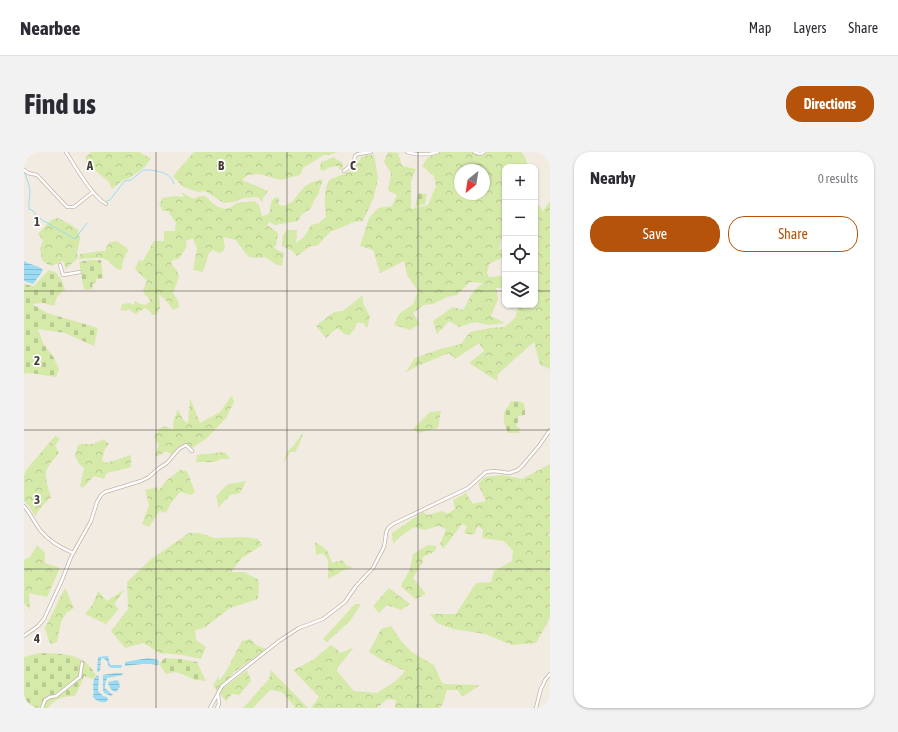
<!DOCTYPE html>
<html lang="en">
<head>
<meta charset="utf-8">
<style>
	body { margin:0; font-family:"Asap Condensed",sans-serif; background:#f2f2f3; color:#2b2b33 }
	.controls { position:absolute; right:12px; top:12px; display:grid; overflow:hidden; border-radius:8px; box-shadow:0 1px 3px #0004 }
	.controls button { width:36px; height:36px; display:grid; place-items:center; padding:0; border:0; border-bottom:1px solid #e1e1e2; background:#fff; color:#2b2b33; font:20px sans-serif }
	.compass { position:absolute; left:430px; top:12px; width:36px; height:36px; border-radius:50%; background:#fff; box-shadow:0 1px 3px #0004; rotate:210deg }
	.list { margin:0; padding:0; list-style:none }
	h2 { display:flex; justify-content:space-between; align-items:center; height:52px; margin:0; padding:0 16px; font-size:17px }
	h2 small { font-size:13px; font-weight:400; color:#7c7c81 }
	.actions { display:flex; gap:8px; padding:12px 16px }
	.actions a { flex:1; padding:9px 0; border:1px solid #b45309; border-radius:16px; text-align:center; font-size:14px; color:#b45309 }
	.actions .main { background:#b45309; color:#fff }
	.icon { flex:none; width:22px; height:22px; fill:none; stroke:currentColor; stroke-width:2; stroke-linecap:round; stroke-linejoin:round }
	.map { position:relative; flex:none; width:526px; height:556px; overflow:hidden; border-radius:16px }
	header { display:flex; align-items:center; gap:24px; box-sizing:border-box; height:56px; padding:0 20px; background:#fff; border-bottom:1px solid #e1e1e2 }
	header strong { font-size:19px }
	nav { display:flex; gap:22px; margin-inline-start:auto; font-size:14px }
	.intro { display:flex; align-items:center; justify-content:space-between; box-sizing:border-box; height:96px; padding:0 24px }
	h1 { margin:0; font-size:28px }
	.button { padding:10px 18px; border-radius:16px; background:#b45309; color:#fff; font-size:14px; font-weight:700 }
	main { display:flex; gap:24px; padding:0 24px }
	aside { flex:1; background:#fff; border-radius:16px; box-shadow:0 1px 3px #0004 }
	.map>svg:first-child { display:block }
</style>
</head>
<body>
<header>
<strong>Nearbee</strong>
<nav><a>Map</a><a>Layers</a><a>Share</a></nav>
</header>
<div class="intro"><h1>Find us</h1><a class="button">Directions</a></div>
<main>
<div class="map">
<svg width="526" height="556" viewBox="0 0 526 556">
	<defs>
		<pattern id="forest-crowns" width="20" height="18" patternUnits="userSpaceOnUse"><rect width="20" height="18" fill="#d5e9a9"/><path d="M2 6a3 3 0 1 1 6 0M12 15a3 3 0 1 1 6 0" fill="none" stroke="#b8c992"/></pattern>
		<pattern id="cemetery-stones" width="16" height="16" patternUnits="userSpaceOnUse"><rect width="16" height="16" fill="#d5e9a9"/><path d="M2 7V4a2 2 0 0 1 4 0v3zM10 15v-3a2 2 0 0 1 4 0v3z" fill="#b8c992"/></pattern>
		<pattern id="water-rules" width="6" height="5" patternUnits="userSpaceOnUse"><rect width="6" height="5" fill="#9bdbf3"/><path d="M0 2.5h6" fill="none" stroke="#87bdd1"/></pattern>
	</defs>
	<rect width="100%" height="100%" fill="#f2ebe2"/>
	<path fill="url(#forest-crowns)" fill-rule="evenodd" d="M67 0H116V1L127 6 122 14 104 27 99 28 88 37 85 30 62 11V5Z
		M172 0H313L305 3H300L279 16 276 23 257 28 235 22 224 23 218 28 244 39 239 46V50L233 45 220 46 209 50 200 51 181 39 174 40 159 35 149 24 169 1Z
		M364 0 374 1 378 14 392 17 387 29V57L404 53 412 34 410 24 398 14 404 5 417 0H448L452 3 459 4 463 0H497L501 5 504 15H481V80L477 87 475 97 481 99V110L477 106 465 112 463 121 465 125 478 124 481 131V136H472L474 147 467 164 481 171 464 173 451 170 435 175 425 169 413 182 409 169 429 155 439 158 450 138 459 131 446 130 433 143 423 145 409 152 400 153 389 161 396 172 386 178 370 173 375 162 389 152 394 139 383 123 380 109 356 121 349 98 336 94 345 66 354 56 368 54 373 43 364 38 367 21 360 10ZM436 18H460V42H436Z
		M350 3 354 26 350 45 339 69 330 70 306 80 293 94H287L273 104 267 98 258 94 259 83 263 78H273L272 91 280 85 287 73 295 71 302 65C301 50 299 42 305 28L325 20 330 16 338 4Z
		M310 5 312 7 318 10 319 14 318 18 315 17 314 14 306 15 299 19 296 17 297 10Z
		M299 27 294 43 290 48 287 56 280 61 276 65 274 69 251 73 245 70 243 73 254 81 252 94 249 95 255 99 260 101 258 114 253 113 241 105 235 106 225 105 219 98 212 88 199 85 201 95 199 99 195 101 189 98 185 101 179 120 169 118 173 96 169 87H167L162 89C164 96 159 101 154 107L149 108 147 112 153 118 155 125 149 141 154 149 155 155 149 158 141 147 135 143 136 156 132 163H128L126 159 121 156 111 162 105 157 102 159 97 158 98 152 106 151 110 153 111 149 116 152 122 153 126 149 124 145 121 143 119 138 123 129 111 117 115 108 119 109 130 89H140V79H151L152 71 144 59H139L135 52 137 50 138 46 151 44 160 45 157 40 170 47 175 44H181L192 54 200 57 206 56 213 51 230 49 235 53 238 64 245 62 247 50 251 45 255 46V53L260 54 268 50 280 35 286 31Z
		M511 48 519 59 526 49V217L516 213 510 190 474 222 473 229 445 211 460 199 455 191 431 207 425 201 396 213 382 220 391 206 416 197 437 192 446 180 466 176 480 175 491 166 494 156 507 154 508 153H511V148L512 146C510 141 510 132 512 126H511Z
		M34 66 47 73 54 78 56 87 53 101 54 106 42 117 39 109C28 114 27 116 18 108L16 97 19 88 14 82 27 68Z
		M93 89 105 98C102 101 101 105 99 109 98 113 99 115 97 118 89 117 88 110 81 107 77 105 61 107 55 107L56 102 77 99H81C84 90 85 90 93 89Z
		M339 143V151L346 165 343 176 339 171H333L330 178 325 183 320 182 313 176 302 186 292 174 310 160 319 159Z
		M208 243 210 250 202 266 183 286 165 298 162 293 149 304 142 299 133 305 131 303 135 293 130 285 135 277 140 274 149 278 150 267 154 257 159 268 164 271 166 246 176 271 183 267 196 260Z
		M417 259 414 276 394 281 389 277 406 260Z
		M280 279 275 293 271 300H266L259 312 263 300 270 293Z
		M31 284 36 286 31 294 35 301C30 307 24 313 22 320 21 326 25 340 27 345L18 354 11 364 5 354 0 349V324L2 318Z
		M80 287 85 292 81 297 78 308 82 311 107 303V315L83 321 80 327 70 324 59 336 56 334 60 316 55 312 51 304 53 296 55 292H69Z
		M201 300 206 307H197L190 310H172L173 303Z
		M526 312V380L524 383 526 384V465L521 475 512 491 488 493 461 482 429 477 413 471 406 462H432L452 431 467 430 470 419 488 409 489 399 480 389 458 386 459 378 454 374 450 383 440 381 443 374 438 372 419 397 416 392 422 377 414 374 401 378 390 375 377 384 369 392 368 381 399 360 404 363 418 359 423 362 431 357 429 348 442 341 449 352 462 349 454 332 461 325 479 323 498 327Z
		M156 318 163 319 171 340 167 343 156 340 147 351 142 361 136 359 125 375 118 372 125 353 121 338 133 335 134 339 143 328Z
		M222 329 216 341 206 343 195 355 192 344 204 332Z
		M165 381H176L190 386 222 385 234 387 238 393 218 406 207 420H220L235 428 234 447 206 456 180 476 171 478 172 488 182 495 177 507 159 503 135 501 120 491 101 496 87 479 104 457 103 430 126 408Z
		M291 390C303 397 304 398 308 411L319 408 322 413 330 416 322 417 304 427V408L299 401 292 403Z
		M13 393 21 401V411L36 416 23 445 5 441 6 458 0 451V408L6 405Z
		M404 393 413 394 410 400 399 405V410L389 426 402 442 391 447 377 434 386 417 389 402Z
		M41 436 50 456 42 461 37 470 33 490 26 492 21 476Z
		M365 436 386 452 377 458 363 453 355 461 349 454Z
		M101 437 90 452 95 457 82 472 61 462 69 452 74 439 83 449Z
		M331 452H337L327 468 303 490 299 487Z
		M367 474 378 490 389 501 410 513 417 529 420 532 456 533 438 545 434 538H423L419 551 416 556H371L372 548 363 547 353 556H287L295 545 269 518 289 508 307 493 317 501 330 495 312 518 330 539 353 541 373 528 381 519 359 509 345 500 357 477Z
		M227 487 232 493 242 497 209 521 193 539 189 533 195 524V529L201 521 218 489Z
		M223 518 227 529 215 543 208 542 202 549 196 542 199 536Z
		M247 518 284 556H270L271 555 258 540 246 538 229 556H219L245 527Z"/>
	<path fill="url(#cemetery-stones)" d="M394 41 403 42 401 52 391 55Z
		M66 108H77L79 126 72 127V131L68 132 69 137 61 138 59 133 55 110Z
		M25 118 31 120 37 127 41 137 33 145 30 154 18 151 8 152 23 161 74 176 70 194 41 181 14 177 19 191 30 206 35 217 32 225C21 224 12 221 1 221L0 223V132L10 134Z
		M487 249H494L500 251 501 258V263L494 264V270L492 273 496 277 495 281H484C481 274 477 264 482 257 484 254 486 253 487 249Z
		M16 501C32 502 49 500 62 511 66 514 69 519 72 523L69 527 60 524 56 534 51 544C37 545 33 545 24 556H0V505Z
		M141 506 157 507 173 510 182 529 171 528 158 522 151 520 142 522 135 512Z"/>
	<path fill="url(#water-rules)" d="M0 109C6 113 14 113 19 118L18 120 9 132 0 129Z
		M84 504 86 513H97L98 514 97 516H88L85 515 83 509 79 506 77 507 76 519 73 520 74 505Z
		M124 506 134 508 135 510 134 513 127 512H118L101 514V510Z
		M91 521H99L98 523 83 526 81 533V536L89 543 87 544 80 541 79 538V523Z
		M73 523 75 524 74 539 79 544 83 545 84 548 82 550C77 551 72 549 69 545 71 538 66 530 73 523Z
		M93 528 95 530 96 535 92 540C87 539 85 535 84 530Z"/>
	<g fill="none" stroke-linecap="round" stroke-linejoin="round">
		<path stroke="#9bdbf3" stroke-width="1" d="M0 20 1 21C3 28 6 34 6 40 6 46 4 51 5 57L8 58 14 65 20 69 51 87 63 71
			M83 49 86 48 99 31 101 29 107 28 119 18C130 18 147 19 150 32"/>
		<g stroke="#c1b4a8" stroke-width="4">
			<path id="minor" d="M42 0C51 14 68 44 82 52
				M383 0C391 3 406 3 414 0
				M450 0C454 2 457 3 460 0
				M0 18 4 21 13 23 43 55H50L69 40
				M320 19 327 13 330 10 331 4 334 2 347 0
				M36 113 39 123 56 120
				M0 354C7 362 10 370 16 378 24 388 37 396 49 401
				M0 484 14 474 20 467 38 428 47 405 67 369 73 350 77 343 81 340 117 329 125 325 135 316 143 311 155 297 162 293 168 299
				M18 556 21 548 26 545 32 544 56 525 58 511
				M186 556 198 534 255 489 275 476 299 467 321 450 332 434 349 416 360 395 361 389 362 381 364 376 369 372 444 336 462 320 470 319 485 321 494 318 498 314 515 294 526 278
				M193 556 195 552 194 543
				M512 556 517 536 519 533 521 528 526 522"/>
		</g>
		<use href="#minor" stroke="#fff" stroke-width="2.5"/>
	</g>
	<path fill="none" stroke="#443b33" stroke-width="1" stroke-opacity="0.55" d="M132 0V556M263 0V556M394 0V556M0 139H481M511 139H526M0 278H526M0 417H526"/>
	<g font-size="13" text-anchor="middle" font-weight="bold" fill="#443b33" stroke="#fff" stroke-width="3.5" stroke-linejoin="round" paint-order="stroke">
		<text x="66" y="18">A</text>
		<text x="197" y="18">B</text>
		<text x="329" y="18">C</text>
		<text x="13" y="74">1</text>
		<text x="13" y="213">2</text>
		<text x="13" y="352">3</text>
		<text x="13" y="491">4</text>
	</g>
</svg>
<div class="controls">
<button>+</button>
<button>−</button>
<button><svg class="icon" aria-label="locate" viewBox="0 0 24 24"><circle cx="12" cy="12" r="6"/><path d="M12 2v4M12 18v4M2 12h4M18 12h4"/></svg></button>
<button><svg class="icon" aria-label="layers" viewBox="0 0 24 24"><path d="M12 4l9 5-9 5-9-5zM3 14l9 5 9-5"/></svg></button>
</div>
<svg class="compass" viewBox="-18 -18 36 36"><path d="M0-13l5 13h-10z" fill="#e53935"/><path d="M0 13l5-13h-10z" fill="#7c7c81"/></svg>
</div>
<aside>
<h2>Nearby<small>0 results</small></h2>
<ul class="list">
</ul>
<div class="actions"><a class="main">Save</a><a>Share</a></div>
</aside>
</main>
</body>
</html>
